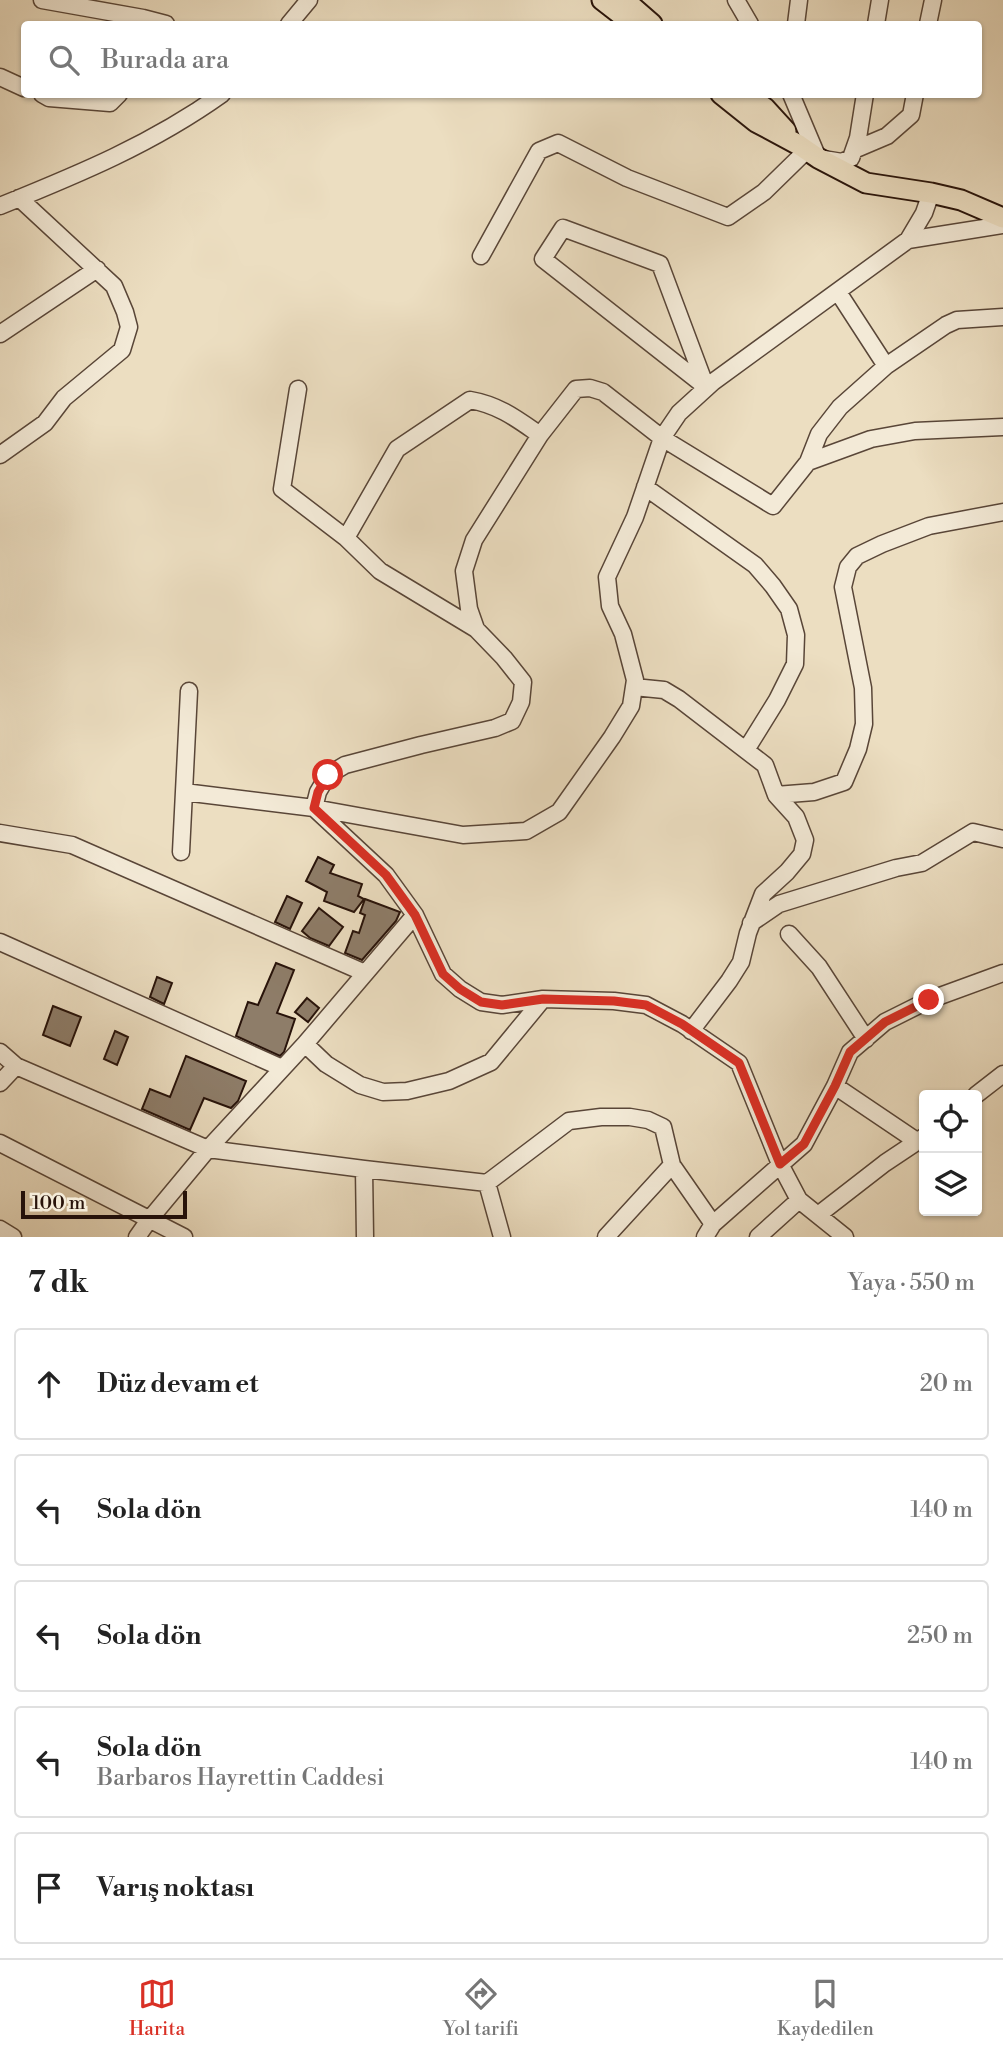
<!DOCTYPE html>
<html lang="tr">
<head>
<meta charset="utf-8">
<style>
	body { margin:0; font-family:"Libre Bodoni",serif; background:#f6f6f6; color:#222 }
	.controls { position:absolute; right:21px; bottom:21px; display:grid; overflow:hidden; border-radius:7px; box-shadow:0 2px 5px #0004 }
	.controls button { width:63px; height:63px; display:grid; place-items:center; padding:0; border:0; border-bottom:2px solid #e0e0e0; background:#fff; color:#222; font:35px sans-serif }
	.scale { position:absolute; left:21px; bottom:18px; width:166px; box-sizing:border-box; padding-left:7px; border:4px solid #28130a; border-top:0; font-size:19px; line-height:24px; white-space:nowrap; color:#28130a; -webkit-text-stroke:5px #f3ead7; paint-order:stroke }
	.stop { position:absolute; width:21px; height:21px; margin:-16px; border:5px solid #d93025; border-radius:50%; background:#fff }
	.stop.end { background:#d93025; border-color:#fff; box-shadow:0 2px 7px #0008 }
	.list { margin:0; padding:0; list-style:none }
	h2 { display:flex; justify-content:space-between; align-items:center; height:91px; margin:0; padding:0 28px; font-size:30px }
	h2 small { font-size:23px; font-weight:400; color:#767676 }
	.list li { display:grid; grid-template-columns:46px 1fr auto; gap:21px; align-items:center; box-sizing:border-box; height:112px; margin:0 14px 14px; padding:0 14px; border:2px solid #e0e0e0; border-radius:7px }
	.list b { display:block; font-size:26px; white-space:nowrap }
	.list p { margin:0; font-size:23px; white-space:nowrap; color:#767676 }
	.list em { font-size:23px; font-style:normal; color:#767676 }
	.icon { flex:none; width:38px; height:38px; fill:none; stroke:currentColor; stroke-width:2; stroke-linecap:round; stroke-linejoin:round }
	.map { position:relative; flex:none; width:1003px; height:1237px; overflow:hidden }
	.search { position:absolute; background:#fff; box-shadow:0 2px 5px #0004; left:21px; right:21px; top:21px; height:77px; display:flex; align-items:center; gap:18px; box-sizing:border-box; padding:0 24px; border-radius:7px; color:#767676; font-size:26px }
	.sheet { height:721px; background:#fff }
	nav { display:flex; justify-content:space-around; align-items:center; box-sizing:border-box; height:98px; border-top:2px solid #e0e0e0; background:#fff; font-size:19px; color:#767676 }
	nav a { display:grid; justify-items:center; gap:4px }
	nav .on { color:#d93025 }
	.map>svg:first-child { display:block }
</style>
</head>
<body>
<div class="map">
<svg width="1003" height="1237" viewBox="0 0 1003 1237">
	<rect width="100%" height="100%" fill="#ecdec1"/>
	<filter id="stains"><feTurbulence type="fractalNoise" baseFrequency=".00286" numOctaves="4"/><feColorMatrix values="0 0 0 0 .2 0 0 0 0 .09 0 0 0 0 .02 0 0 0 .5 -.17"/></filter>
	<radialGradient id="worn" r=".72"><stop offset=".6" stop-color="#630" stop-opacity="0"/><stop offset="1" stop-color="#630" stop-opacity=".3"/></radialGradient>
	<path fill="#8e7d69" stroke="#28130a" stroke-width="2" d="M318 857 334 865 330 873 362 884 358 896 364 899 354 912 324 901 327 892 306 881Z
		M287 896 302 903 290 929 275 922Z
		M365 899 400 912 396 921 362 960 345 953 353 931 359 933 365 915 360 913Z
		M319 908 343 927 329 946 310 938 302 931Z
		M276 963 294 970 277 1013 295 1019 284 1052 280 1056 236 1036 248 1002 258 1005Z
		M157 977 172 983 164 1004 150 997Z
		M307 998 319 1008 308 1022 295 1012Z
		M53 1006 81 1017 70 1046 43 1035Z
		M115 1031 128 1037 117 1065 104 1059Z
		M186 1056 246 1081 238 1101 231 1108 204 1098 190 1130 142 1109 150 1089 170 1097Z"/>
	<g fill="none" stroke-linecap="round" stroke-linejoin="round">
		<g stroke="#594638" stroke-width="19">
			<path id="minor" d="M42 0 143 18 166 24
				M736 0 750 24
				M289 24 309 0
				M796 24 799 0
				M876 24 880 0
				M928 24 933 0
				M0 77 24 88
				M42 94 49 98 110 103 119 94
				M791 94 818 158 842 162 851 158 858 138 865 94
				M854 150 887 136 911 115 915 94
				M0 206C79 174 152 144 222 94
				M563 228 660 264 706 387 543 259Z
				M908 240 1003 225
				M481 256 539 151 558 143 627 178 728 217 764 192 807 150
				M838 292 886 366
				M0 334 97 269
				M298 389 282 489 346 538
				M0 455 45 423 64 398 122 350 129 327 125 312 114 286 19 198
				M808 462 871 439 915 431 1003 427
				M645 487 755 565 773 586 789 609 796 635 795 664 777 700 746 750
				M476 629 380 571 346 538 397 449 470 400C499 405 517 419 540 435
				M634 687 664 690 679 699 765 765 776 795 796 817 805 840 802 854 787 872 763 894 748 933 741 962 729 981 691 1031
				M184 792 314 808 463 835 526 831 559 812 612 737 631 706 635 680 623 634 610 606 607 577 635 517 662 438 679 413 713 382 908 240 924 213 931 193
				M776 795 814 792 844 782 858 749 864 724 863 688 843 587 848 567 857 556 882 544 929 526 1003 512
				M0 833 72 845 365 973
				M181 852 189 691
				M751 923 779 904 896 868 922 863 973 832 1003 839
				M789 934 819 967 866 1039
				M0 942 282 1068
				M305 1044 326 1064 360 1085 383 1092 407 1091 449 1081 491 1062 543 999
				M0 1052 16 1066 208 1149 364 1169 487 1183 569 1121 601 1117H630L648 1120 663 1127 672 1165 713 1224
				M0 1083 16 1066
				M835 1086 918 1142
				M976 1095 1003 1074
				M0 1143 184 1237
				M364 1169 365 1237
				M487 1183 502 1237
				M818 1215 885 1163 924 1137
				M0 1229 13 1237
				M137 1237 149 1220 208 1149 305 1044 415 915
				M606 1237 672 1165
				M705 1237 713 1224 804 1144 835 1086 850 1052 885 1022 929 1000 1003 973
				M758 1237 799 1200
				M845 1237 799 1200 780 1164 739 1063 682 1024 646 1005 614 1001 543 999 502 1005 481 1002 460 989 443 974 415 915 386 875 314 808 318 792 328 775 345 765 421 745 495 728 512 721 521 702 523 682 504 658 476 629 469 609 464 571 474 540 540 435 576 389 590 388 603 392 662 438 773 506 808 462 819 434 840 407 886 366 946 325 957 320 1003 317"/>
		</g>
		<g stroke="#28130a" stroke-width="23">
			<path id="major" d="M602 0 633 24
				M627 2 652 24
				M721 94 756 122 799 145 818 158 866 183 931 193 961 200 1003 218
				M746 94 765 108 786 131"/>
		</g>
		<use href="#minor" stroke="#f3ead7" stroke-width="16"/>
		<use href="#major" stroke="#ecdec1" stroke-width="19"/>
	</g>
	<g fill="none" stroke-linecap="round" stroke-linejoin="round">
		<path stroke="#d93025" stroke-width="9" d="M328 775 318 792 314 808 386 875 415 915 443 974 460 989 481 1002 502 1005 543 999 614 1001 646 1005 682 1024 739 1063 780 1164 804 1144 835 1086 850 1052 885 1022 929 1000"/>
	</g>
	<rect width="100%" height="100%" filter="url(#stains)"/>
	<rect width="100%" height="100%" fill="url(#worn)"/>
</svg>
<div class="controls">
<button><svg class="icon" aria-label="locate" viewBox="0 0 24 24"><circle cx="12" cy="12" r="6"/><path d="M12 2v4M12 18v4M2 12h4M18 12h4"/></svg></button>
<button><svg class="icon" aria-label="layers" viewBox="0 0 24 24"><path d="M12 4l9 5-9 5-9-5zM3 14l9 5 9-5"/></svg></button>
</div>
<div class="scale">100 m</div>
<div class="stop" style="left:328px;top:775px"></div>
<div class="stop end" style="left:929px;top:1000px"></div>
<div class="search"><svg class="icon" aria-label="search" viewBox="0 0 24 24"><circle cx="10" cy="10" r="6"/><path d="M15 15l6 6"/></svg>Burada ara</div>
</div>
<section class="sheet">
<h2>7 dk<small>Yaya · 550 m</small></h2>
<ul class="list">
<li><svg class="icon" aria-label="ahead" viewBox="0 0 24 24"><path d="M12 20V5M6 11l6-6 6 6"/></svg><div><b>Düz devam et</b></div><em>20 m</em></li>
<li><svg class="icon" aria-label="left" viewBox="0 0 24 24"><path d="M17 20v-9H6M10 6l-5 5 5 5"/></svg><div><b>Sola dön</b></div><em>140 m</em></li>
<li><svg class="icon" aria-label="left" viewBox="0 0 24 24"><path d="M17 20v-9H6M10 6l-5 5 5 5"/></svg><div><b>Sola dön</b></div><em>250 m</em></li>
<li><svg class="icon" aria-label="left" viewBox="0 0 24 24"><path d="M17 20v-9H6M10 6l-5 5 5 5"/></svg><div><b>Sola dön</b><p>Barbaros Hayrettin Caddesi</p></div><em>140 m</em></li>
<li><svg class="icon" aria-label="arrive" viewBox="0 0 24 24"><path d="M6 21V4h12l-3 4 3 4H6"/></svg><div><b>Varış noktası</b></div></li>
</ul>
</section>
<nav>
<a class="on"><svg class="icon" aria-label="map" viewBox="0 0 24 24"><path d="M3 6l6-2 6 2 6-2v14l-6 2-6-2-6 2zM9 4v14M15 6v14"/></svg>Harita</a>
<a><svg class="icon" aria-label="directions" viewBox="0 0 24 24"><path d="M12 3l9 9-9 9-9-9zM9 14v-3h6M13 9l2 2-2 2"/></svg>Yol tarifi</a>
<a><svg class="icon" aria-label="saved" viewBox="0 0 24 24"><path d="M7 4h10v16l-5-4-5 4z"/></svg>Kaydedilen</a>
</nav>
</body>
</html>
